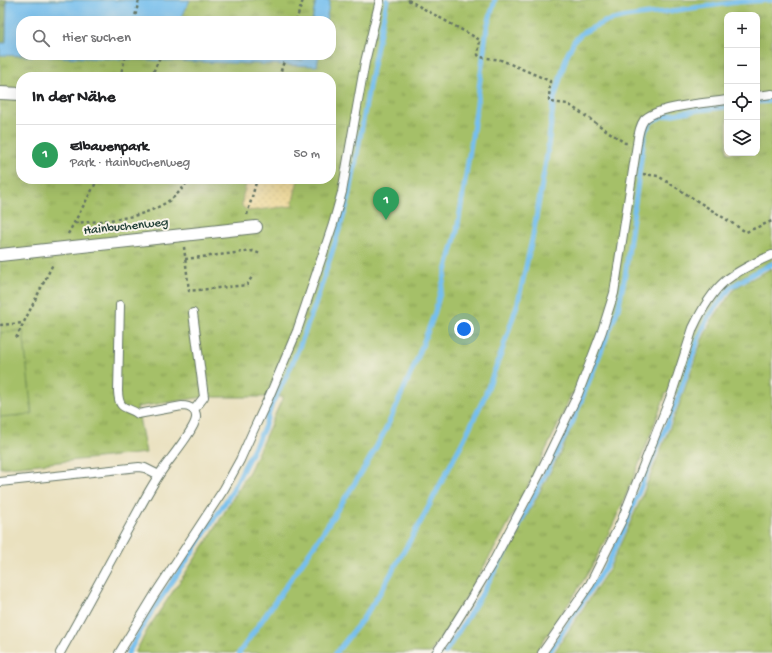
<!DOCTYPE html>
<html lang="de">
<head>
<meta charset="utf-8">
<style>
	body { margin:0; font-family:"Gochi Hand",sans-serif; background:#f2f2f2; color:#202124 }
	.controls { position:absolute; right:12px; top:12px; display:grid; overflow:hidden; border-radius:8px; box-shadow:0 4px 16px #0002 }
	.controls button { width:36px; height:36px; display:grid; place-items:center; padding:0; border:0; border-bottom:1px solid #e0e0e0; background:#fff; color:#202124; font:20px sans-serif }
	.you { position:absolute; left:464px; top:329px; width:14px; height:14px; margin:-10px; border:3px solid #fff; border-radius:50%; background:#1a73e8; box-shadow:0 0 0 6px #1a73e833 }
	.badge { display:grid; place-items:center; width:26px; height:26px; border-radius:50%; background:#d1495b; color:#fff; font-size:13px; font-weight:700 }
	.pin { position:absolute; translate:-50% -33px; filter:drop-shadow(0 1px 2px #0008) }
	.pin::after { content:''; position:absolute; top:21px; width:14px; height:12px; background:inherit; clip-path:polygon(0 0,100% 0,50% 100%) }
	.list { margin:0; padding:0; list-style:none }
	h2 { display:flex; justify-content:space-between; align-items:center; height:52px; margin:0; padding:0 16px; font-size:17px }
	h2 small { font-size:13px; font-weight:400; color:#757577 }
	.list li { display:grid; grid-template-columns:26px 1fr auto; gap:12px; align-items:center; box-sizing:border-box; height:60px; padding:0 16px; border-top:1px solid #e0e0e0 }
	.list b { display:block; font-size:15px; white-space:nowrap }
	.list p { margin:0; font-size:13px; white-space:nowrap; color:#757577 }
	.list em { font-size:13px; font-style:normal; color:#757577 }
	.icon { flex:none; width:22px; height:22px; fill:none; stroke:currentColor; stroke-width:2; stroke-linecap:round; stroke-linejoin:round }
	.map { position:relative; flex:none; width:772px; height:653px; overflow:hidden }
	.search { position:absolute; background:#fff; box-shadow:0 4px 16px #0002; left:16px; top:16px; width:320px; height:44px; display:flex; align-items:center; gap:10px; box-sizing:border-box; padding:0 14px; border-radius:16px; color:#757577; font-size:15px }
	.panel { position:absolute; background:#fff; box-shadow:0 4px 16px #0002; left:16px; top:72px; width:320px; height:112px; border-radius:16px }
	.map>svg:first-child { display:block }
</style>
</head>
<body>
<div class="map">
<svg width="772" height="653" viewBox="0 0 772 653">
	<defs>
		<pattern id="grass-tufts" width="24" height="20" patternUnits="userSpaceOnUse"><rect width="24" height="20" fill="#a5c067"/><path d="M3 7l-1-3M5 7V3M7 7l1-3M15 17l-1-3M17 17v-4M19 17l1-3" fill="none" stroke="#869d56"/></pattern>
		<pattern id="forest-firs" width="22" height="20" patternUnits="userSpaceOnUse"><rect width="22" height="20" fill="#84a65c"/><path d="M5 1l3.5 6h-7zM16 11l3.5 6h-7z" fill="#6b884d"/></pattern>
		<pattern id="sand-dots" width="8" height="8" patternUnits="userSpaceOnUse"><rect width="8" height="8" fill="#eeda9e"/><path d="M2 2h.1M6 6h.1" fill="none" stroke="#ccbc89" stroke-width="1.8" stroke-linecap="round"/></pattern>
	</defs>
	<rect width="100%" height="100%" fill="#f7f3e8"/>
	<filter id="ink" filterUnits="userSpaceOnUse"><feTurbulence type="fractalNoise" baseFrequency=".025" numOctaves="2"/><feDisplacementMap in="SourceGraphic" scale="8" xChannelSelector="R" yChannelSelector="G"/><feConvolveMatrix kernelMatrix="1 2 1 2 8 2 1 2 1" color-interpolation-filters="sRGB"/></filter>
	<filter id="wash" filterUnits="userSpaceOnUse"><feTurbulence type="fractalNoise" baseFrequency=".012" numOctaves="4" result="noise"/><feDisplacementMap in="SourceGraphic" scale="16" xChannelSelector="R" yChannelSelector="G"/><feGaussianBlur stdDeviation="0.9" result="paint"/><feColorMatrix in="noise" values="0 0 0 0 0 0 0 0 0 0 0 0 0 0 0 0 0 1.4 0 .05"/><feComposite in="paint" operator="in"/></filter>
	<g filter="url(#wash)">
		<rect width="100%" height="100%" fill="#eae1bf"/>
		<path fill="url(#grass-tufts)" stroke="#627e4e" fill-rule="evenodd" d="M0 0H772V261L739 279 728 287 708 315 698 336 679 393H666C644 452 622 511 592 566 575 596 554 624 535 653H447L465 625 497 570 534 503 563 448 586 394H571L561 419 520 502 497 544 451 623 430 653H135L149 627 209 538 250 470 283 397H204L137 407 146 453 0 468ZM727 15H757V153H727ZM21 21H331V55H21ZM21 77H331V179H21Z
			M772 268V653H554L609 569 641 499 679 405 702 340 712 320 735 288Z"/>
		<path fill="url(#forest-firs)" stroke="#527248" d="M0 0H7L6 43H0Z"/>
		<path fill="url(#sand-dots)" stroke="#868c69" d="M248 179H298L292 206 248 211 242 206 243 195Z"/>
		<path fill="#a5c067" stroke="#627e4e" d="M23 330 32 414 0 417V333Z"/>
		<path fill="#76bfee" stroke="#4a7e91" d="M7 0H190L180 21H21V55H188L303 60 304 55H319L317 66 0 55V43H6Z
			M316 0H330L326 21H312Z"/>
		<g fill="none" stroke-linecap="round" stroke-linejoin="round">
			<path stroke="#76bfee" stroke-width="5" d="M757 102 772 101
				M128 653 152 611 183 566 230 495 264 428 272 404 287 375 300 345 315 305 349 199 372 70 387 0
				M239 653 316 543 365 467 386 429 415 364 434 315 457 231 475 118 487 27 495 0
				M336 653 362 620 378 596 420 523 462 443 484 398 501 354 518 302 533 235 547 155 554 99 567 55 574 41 582 33 604 22 626 17 738 2 772 0
				M445 653 480 597 514 537 530 503 573 421 618 309 625 276 645 131 651 122 654 120 663 116 691 111 727 107
				M549 653 608 563 623 530 678 398 698 340 708 317 731 287 756 272 772 264"/>
		</g>
	</g>
	<g filter="url(#ink)">
		<g fill="none" stroke-linecap="round" stroke-linejoin="round">
			<g stroke="#667665" stroke-width="10">
				<path id="service" d="M757 96 772 94
					M193 313 204 397 194 410
					M0 482 139 467 145 468 159 475
					M60 653C85 609 108 565 132 522 142 504 151 486 163 469 170 459 195 429 196 418 197 410 190 406 182 406L138 414C126 405 119 412 118 391L120 305
					M119 653 155 594 224 489 240 460 253 431 269 397 297 331 333 224 342 192 365 62 380 0
					M436 653 445 640 470 600 494 560 538 477 578 394 602 331 614 293 637 144C638 136 639 127 644 120 657 106 707 103 727 100
					M542 653 590 584 621 522 672 393 693 328C701 311 711 293 725 281 739 270 756 262 772 255"/>
			</g>
			<g stroke="#667665" stroke-width="14">
				<path id="pedestrian" d="M0 93 21 94
					M0 255 256 227"/>
			</g>
			<path stroke="#667665" stroke-width="2.5" stroke-dasharray="3 3" stroke-linecap="butt" d="M408 0 480 40 478 55 480 57 501 60 550 81 549 99 550 102 568 104 625 143H627
				M134 21 139 0
				M296 21 303 0
				M120 77 126 55
				M151 77 160 57
				M279 77 286 55
				M643 174 658 176 746 232 772 221
				M247 215 257 179
				M75 223C115 220 166 218 189 179
				M68 234 98 179
				M184 247 189 291 247 285 253 275
				M185 259 252 251 261 254
				M0 325 23 323
				M16 338 53 264"/>
			<use href="#service" stroke="#fff" stroke-width="8"/>
			<use href="#pedestrian" stroke="#fff" stroke-width="12"/>
		</g>
	</g>
	<g text-anchor="middle" dominant-baseline="central" stroke-width="4" stroke-linejoin="round" paint-order="stroke">
		<g font-size="13" fill="#1f3d34" stroke="#f7f3e8">
			<text transform="translate(126 227) rotate(-6)">Hainbuchenweg</text>
		</g>
	</g>
</svg>
<div class="controls">
<button>+</button>
<button>−</button>
<button><svg class="icon" aria-label="locate" viewBox="0 0 24 24"><circle cx="12" cy="12" r="6"/><path d="M12 2v4M12 18v4M2 12h4M18 12h4"/></svg></button>
<button><svg class="icon" aria-label="layers" viewBox="0 0 24 24"><path d="M12 4l9 5-9 5-9-5zM3 14l9 5 9-5"/></svg></button>
</div>
<div class="you"></div>
<div class="pin badge" style="left:386px;top:220px;background:#2e9e5b">1</div>
<div class="search"><svg class="icon" aria-label="search" viewBox="0 0 24 24"><circle cx="10" cy="10" r="6"/><path d="M15 15l6 6"/></svg>Hier suchen</div>
<section class="panel">
<h2>In der Nähe<small></small></h2>
<ul class="list">
<li><span class="badge" style="background:#2e9e5b">1</span><div><b>Elbauenpark</b><p>Park · Hainbuchenweg</p></div><em>50 m</em></li>
</ul>
</section>
</div>
</body>
</html>
